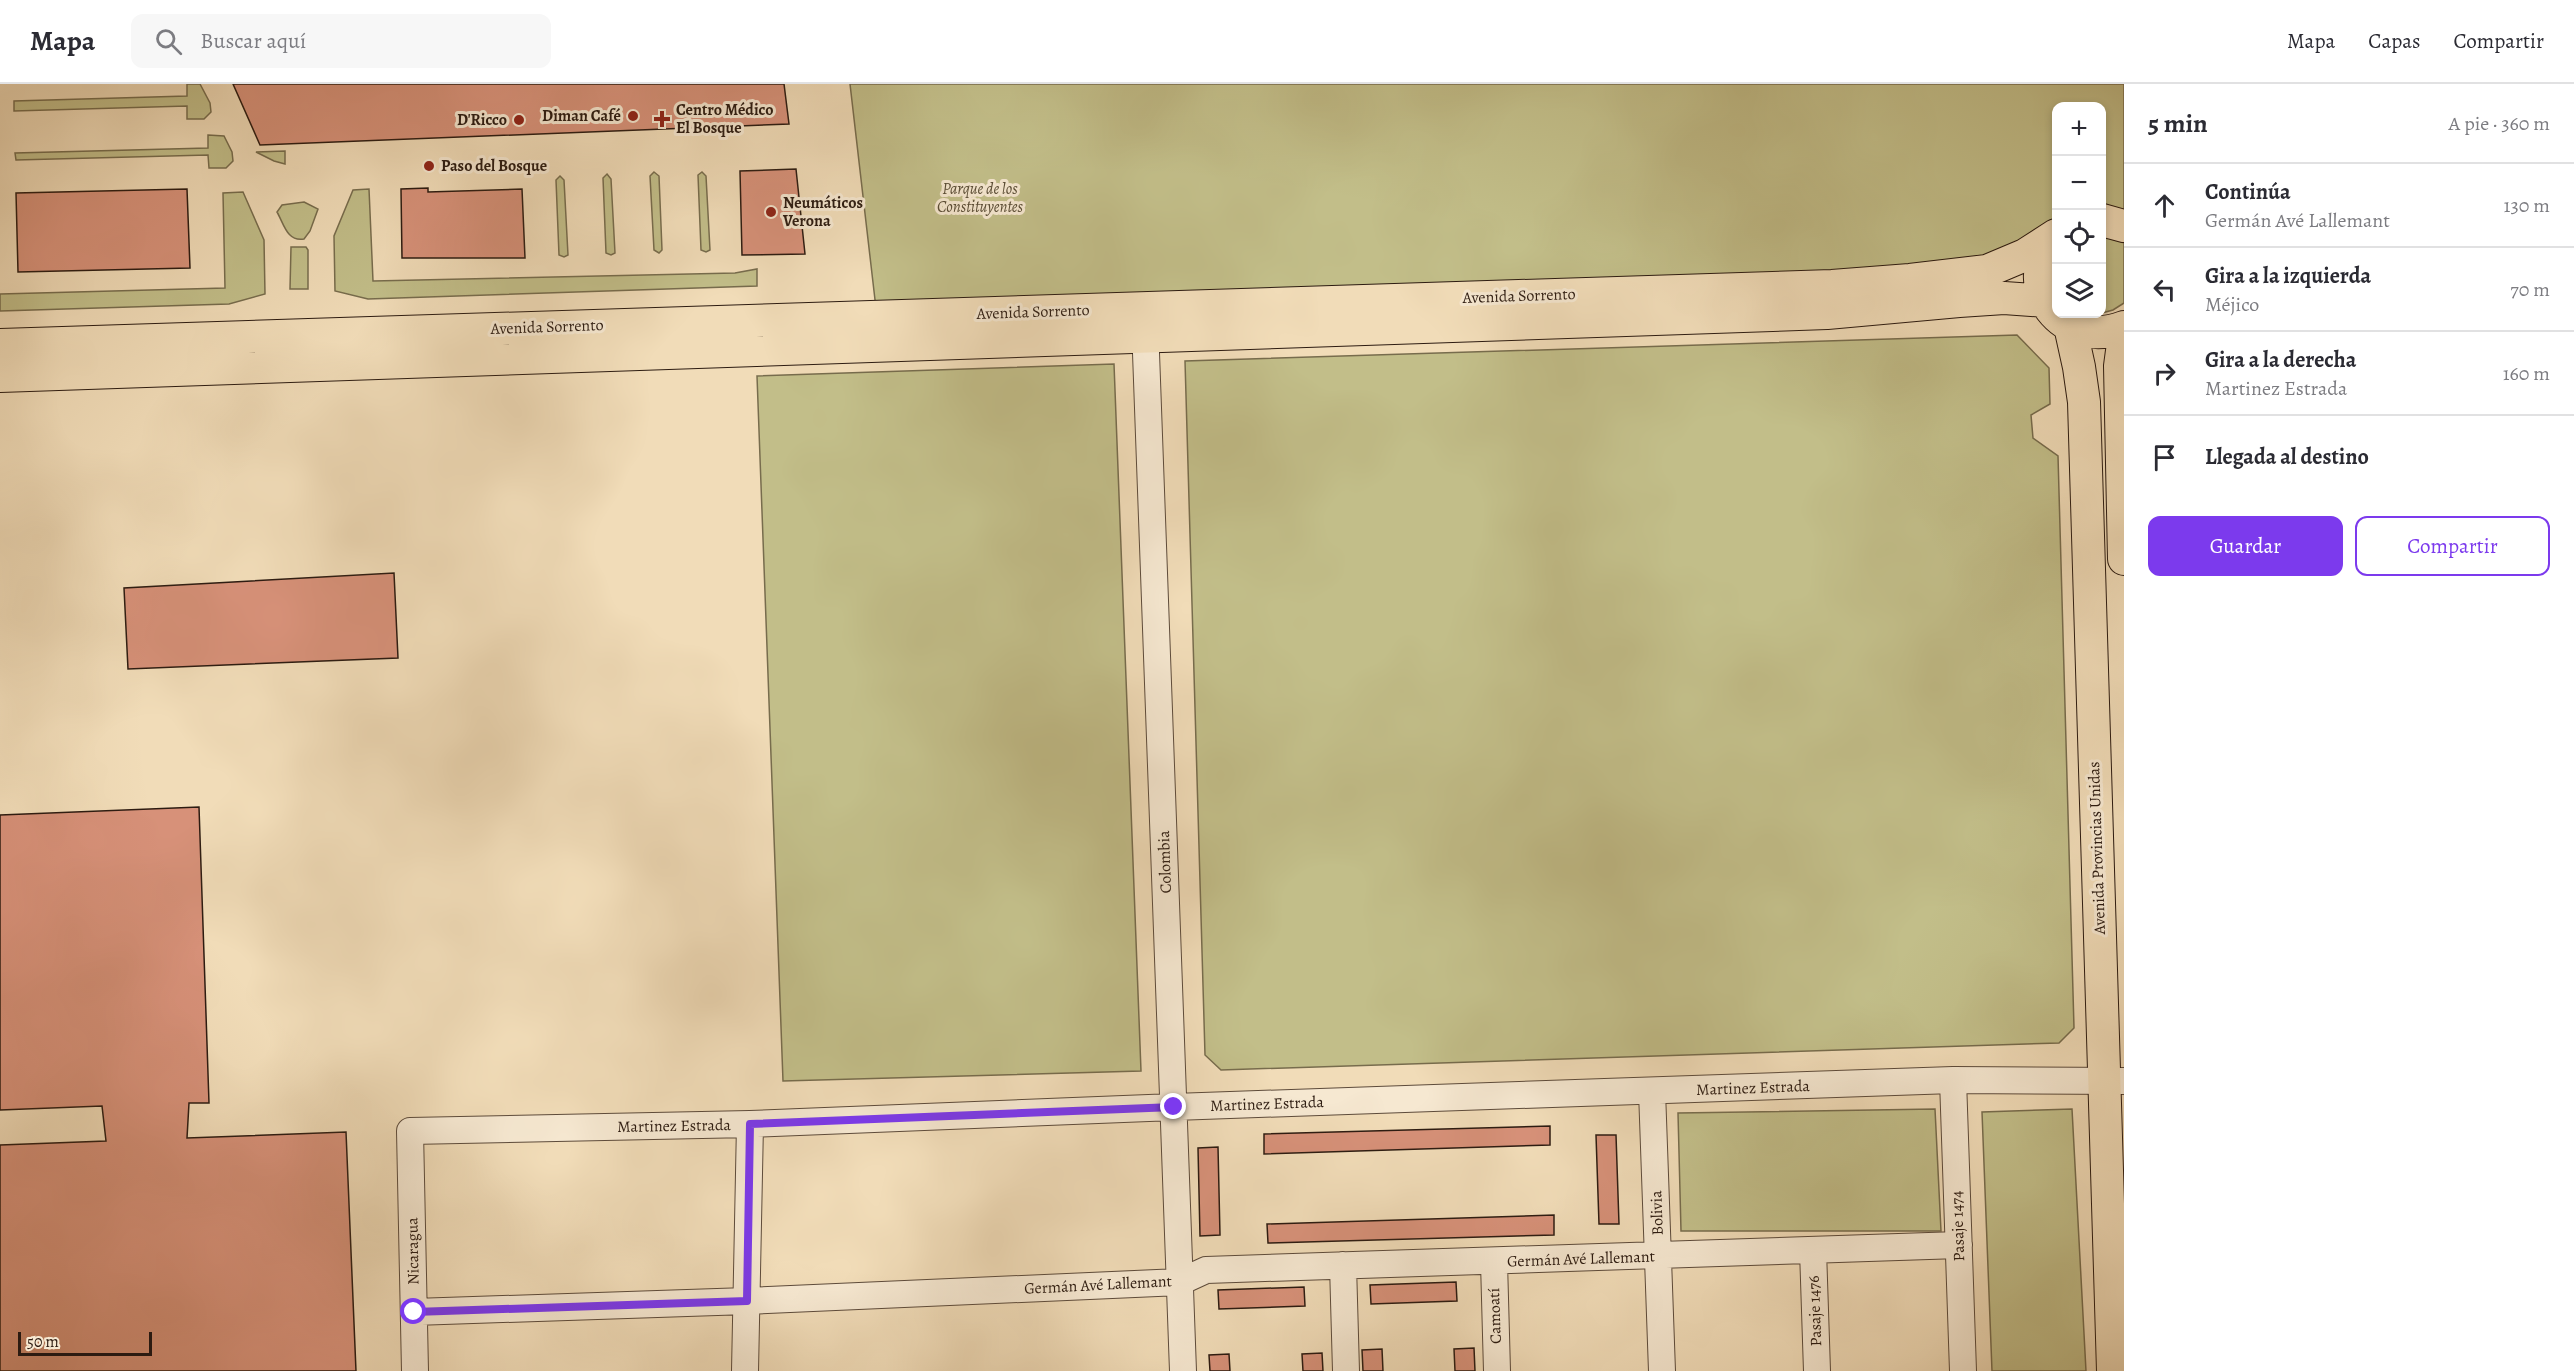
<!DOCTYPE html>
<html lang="es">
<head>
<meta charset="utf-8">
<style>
	body { margin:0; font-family:Alegreya,serif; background:#f7f7f7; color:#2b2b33 }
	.controls { position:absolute; right:18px; top:18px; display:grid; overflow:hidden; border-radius:12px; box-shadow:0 3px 9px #0003 }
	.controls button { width:54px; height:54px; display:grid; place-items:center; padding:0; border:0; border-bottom:2px solid #e1e1e2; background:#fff; color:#2b2b33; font:30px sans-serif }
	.scale { position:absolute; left:18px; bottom:15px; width:134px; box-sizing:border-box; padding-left:6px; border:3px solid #2c1b11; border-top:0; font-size:16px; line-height:21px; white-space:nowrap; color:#2c1b11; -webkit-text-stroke:4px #f6e8d1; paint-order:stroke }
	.stop { position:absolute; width:18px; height:18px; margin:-14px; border:4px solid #7c3aed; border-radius:50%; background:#fff }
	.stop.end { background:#7c3aed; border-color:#fff; box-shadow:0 2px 6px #0008 }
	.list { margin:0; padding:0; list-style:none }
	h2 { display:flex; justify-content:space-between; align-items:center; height:78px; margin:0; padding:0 24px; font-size:26px }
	h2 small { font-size:20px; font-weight:400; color:#7c7c81 }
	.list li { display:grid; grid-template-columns:39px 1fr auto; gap:18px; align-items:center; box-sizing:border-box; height:84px; padding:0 24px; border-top:2px solid #e1e1e2 }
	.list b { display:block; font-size:22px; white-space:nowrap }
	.list p { margin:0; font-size:20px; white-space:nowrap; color:#7c7c81 }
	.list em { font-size:20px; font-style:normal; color:#7c7c81 }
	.actions { display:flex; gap:12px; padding:18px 24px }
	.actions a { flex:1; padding:14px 0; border:2px solid #7c3aed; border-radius:12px; text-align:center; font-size:21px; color:#7c3aed }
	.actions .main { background:#7c3aed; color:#fff }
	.icon { flex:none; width:33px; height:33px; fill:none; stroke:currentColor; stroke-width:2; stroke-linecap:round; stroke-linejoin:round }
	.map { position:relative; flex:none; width:2124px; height:1287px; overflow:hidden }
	header { display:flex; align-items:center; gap:36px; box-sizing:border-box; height:84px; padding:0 30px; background:#fff; border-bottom:2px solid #e1e1e2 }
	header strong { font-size:28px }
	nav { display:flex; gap:33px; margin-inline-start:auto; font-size:21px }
	.search { width:420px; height:54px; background:#f7f7f7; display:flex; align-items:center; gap:15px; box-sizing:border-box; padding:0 21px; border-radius:12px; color:#7c7c81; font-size:22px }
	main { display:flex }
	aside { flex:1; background:#fff }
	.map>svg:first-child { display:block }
</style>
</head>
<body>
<header>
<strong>Mapa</strong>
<div class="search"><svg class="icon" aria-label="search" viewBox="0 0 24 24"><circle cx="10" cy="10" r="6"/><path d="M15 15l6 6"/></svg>Buscar aquí</div>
<nav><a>Mapa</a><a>Capas</a><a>Compartir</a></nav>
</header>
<main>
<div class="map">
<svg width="2124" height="1287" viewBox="0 0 2124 1287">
	<rect width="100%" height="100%" fill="#f1dcb8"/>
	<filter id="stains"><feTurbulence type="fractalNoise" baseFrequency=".00333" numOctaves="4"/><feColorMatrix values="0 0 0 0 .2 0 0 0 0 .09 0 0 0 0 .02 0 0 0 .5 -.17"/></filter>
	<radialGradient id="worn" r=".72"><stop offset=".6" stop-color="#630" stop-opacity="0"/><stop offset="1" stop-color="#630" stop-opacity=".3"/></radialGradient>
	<path fill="#c2be89" stroke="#776c4d" stroke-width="1.5" d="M187 0H200L210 19 211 28 204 35H187V22L14 27V17L187 12Z
		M850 0H2124V142L2102 136V22H2056V151L1987 187 877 233Z
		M208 51 224 52 232 68 233 77 226 84H209L208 71 16 76 15 69 208 64Z
		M285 67V80L274 77 256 68Z
		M654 88 659 92 662 166 659 169 654 166 650 92Z
		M702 88 706 92 710 166 706 168 701 166 698 91Z
		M607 90 611 95 615 169 611 171 606 169 603 94Z
		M560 92 564 96 568 171 564 173 559 171 556 96Z
		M369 105 373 197 735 189 757 185V202L368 215 335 207 334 152 353 106Z
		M243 108 264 156 265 210 229 220 0 227V210L225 204 223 109Z
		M304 118 318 125 310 147 304 155C287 158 284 140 277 128L282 121Z
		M2102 149 2124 159V219L2113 226 2102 229Z
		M291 163H306L308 166V205H290Z
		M2017 251 2049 284 2050 320 2031 331 2033 354 2058 372 2074 944 2059 959 1221 986 1205 971 1185 277Z
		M1114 280 1141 987 783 997 757 292Z
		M1935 1025 1941 1147H1681L1678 1029Z
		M2072 1025 2086 1287H1992L1982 1028Z"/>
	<path fill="#d79179" stroke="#2c1b11" stroke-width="1.5" d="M233 0H784L789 40 260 61Z
		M796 85 805 170 742 171 740 87Z
		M428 104V108L522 105 525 174H402L401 105Z
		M187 105 190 184 18 188 16 109Z
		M394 489 398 574 128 585 124 504Z
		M199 723 209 1019H189L187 1054 346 1048 356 1287H0V1061L106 1057 102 1022 0 1026V731Z
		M1550 1042V1061L1264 1070V1050Z
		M1596 1051H1616L1619 1140H1599Z
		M1218 1063 1220 1151 1200 1152 1198 1064Z
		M1554 1131V1151L1268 1159 1267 1140Z
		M1456 1198 1457 1217 1371 1220 1370 1201Z
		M1304 1203 1305 1222 1219 1225 1218 1206Z
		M1474 1264 1475 1287H1455L1454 1265Z
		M1382 1265 1383 1287H1363L1362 1266Z
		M1322 1269 1323 1287H1303L1302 1270Z
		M1229 1270 1230 1287H1210L1209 1271Z"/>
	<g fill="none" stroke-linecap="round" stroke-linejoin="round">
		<g stroke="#5d4b3b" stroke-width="28">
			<path id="minor" d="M1146 269 1183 1287
				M1953 996 1963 1287
				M1652 1007 1662 1287
				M1813 1166 1817 1287
				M1494 1178 1497 1287
				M1343 1181 1346 1287
				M414 1228 747 1217 1180 1198 1206 1186 1959 1161
				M415 1287 410 1047 750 1040 1174 1023 1953 996 2124 997
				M745 1287 750 1040"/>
		</g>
		<g stroke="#2c1b11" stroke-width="34">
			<path id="major" d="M2102 136 2124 142
				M2056 154C2013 202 2063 267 2124 243
				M2070 242 2079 283 2084 318 2113 1287
				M2124 252 2120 282 2124 475
				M0 261 1832 202 1910 196 1987 187 2025 171 2056 151
				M0 292 1827 229 1959 217 2004 214 2046 217"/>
		</g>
		<use href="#minor" stroke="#f6e8d1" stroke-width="26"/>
		<use href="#major" stroke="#f1dcb8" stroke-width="32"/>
	</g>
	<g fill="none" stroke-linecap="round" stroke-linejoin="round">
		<path stroke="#7c3aed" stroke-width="8" d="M414 1228 747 1217 750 1040 1174 1023"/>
	</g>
	<g fill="#8f2418" stroke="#f6e8d1" stroke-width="2">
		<circle cx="633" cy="32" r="6"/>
		<path d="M659 26h6v6h6v6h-6v6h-6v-6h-6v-6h6z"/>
		<circle cx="519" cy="36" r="6"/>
		<circle cx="429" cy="82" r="6"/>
		<circle cx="771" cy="128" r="6"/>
	</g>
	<g text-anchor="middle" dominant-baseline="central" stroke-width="6" stroke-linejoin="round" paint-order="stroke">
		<g font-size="16" font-weight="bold" fill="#2c1b11" stroke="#f6e8d1" text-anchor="start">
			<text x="676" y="26">Centro Médico<tspan x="676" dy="18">El Bosque</tspan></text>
			<text x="621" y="32" text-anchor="end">Diman Café</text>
			<text x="507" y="36" text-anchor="end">D'Ricco</text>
			<text x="441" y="82">Paso del Bosque</text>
			<text x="783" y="119">Neumáticos<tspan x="783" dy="18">Verona</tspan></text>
		</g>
		<g font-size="16" font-style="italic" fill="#594c35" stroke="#f6e8d1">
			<text x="980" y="105">Parque de los<tspan x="980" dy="18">Constituyentes</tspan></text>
		</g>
		<g font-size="16" fill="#2c1b11" stroke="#f6e8d1">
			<text transform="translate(1519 212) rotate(-2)">Avenida Sorrento</text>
			<text transform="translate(1033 228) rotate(-2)">Avenida Sorrento</text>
			<text transform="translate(547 243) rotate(-2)">Avenida Sorrento</text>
			<text transform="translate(2097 764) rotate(-92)">Avenida Provincias Unidas</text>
			<text transform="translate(1165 778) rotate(-92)">Colombia</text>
			<text transform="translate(1753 1004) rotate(-2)">Martinez Estrada</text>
			<text transform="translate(1267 1020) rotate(-2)">Martinez Estrada</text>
			<text transform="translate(674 1042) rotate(-1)">Martinez Estrada</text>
			<text transform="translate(1657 1129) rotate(-92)">Bolivia</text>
			<text transform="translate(1958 1142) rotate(-92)">Pasaje 1474</text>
			<text transform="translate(413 1167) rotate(-91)">Nicaragua</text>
			<text transform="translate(1581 1175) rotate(-2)">Germán Avé Lallemant</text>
			<text transform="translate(1098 1201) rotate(-3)">Germán Avé Lallemant</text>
			<text transform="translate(1815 1227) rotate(-92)">Pasaje 1476</text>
			<text transform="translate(1495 1232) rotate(-92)">Camoatí</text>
		</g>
	</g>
	<rect width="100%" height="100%" filter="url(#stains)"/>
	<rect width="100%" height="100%" fill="url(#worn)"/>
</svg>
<div class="controls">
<button>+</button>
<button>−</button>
<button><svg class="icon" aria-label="locate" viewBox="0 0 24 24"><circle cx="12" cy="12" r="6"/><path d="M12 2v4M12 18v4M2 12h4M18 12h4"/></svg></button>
<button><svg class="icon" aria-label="layers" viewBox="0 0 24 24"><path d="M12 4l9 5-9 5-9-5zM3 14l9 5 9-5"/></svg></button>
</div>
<div class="scale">50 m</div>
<div class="stop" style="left:414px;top:1228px"></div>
<div class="stop end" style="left:1174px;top:1023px"></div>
</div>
<aside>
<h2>5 min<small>A pie · 360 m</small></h2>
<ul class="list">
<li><svg class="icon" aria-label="ahead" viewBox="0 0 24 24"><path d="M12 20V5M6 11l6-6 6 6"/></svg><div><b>Continúa</b><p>Germán Avé Lallemant</p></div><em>130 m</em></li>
<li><svg class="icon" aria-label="left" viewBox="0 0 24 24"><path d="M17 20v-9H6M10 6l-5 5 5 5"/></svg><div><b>Gira a la izquierda</b><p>Méjico</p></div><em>70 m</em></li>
<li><svg class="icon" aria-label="right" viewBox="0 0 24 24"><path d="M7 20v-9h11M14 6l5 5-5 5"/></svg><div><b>Gira a la derecha</b><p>Martinez Estrada</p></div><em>160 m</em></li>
<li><svg class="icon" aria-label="arrive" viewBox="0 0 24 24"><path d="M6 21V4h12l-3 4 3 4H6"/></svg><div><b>Llegada al destino</b></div></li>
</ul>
<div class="actions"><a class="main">Guardar</a><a>Compartir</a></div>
</aside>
</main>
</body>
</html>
